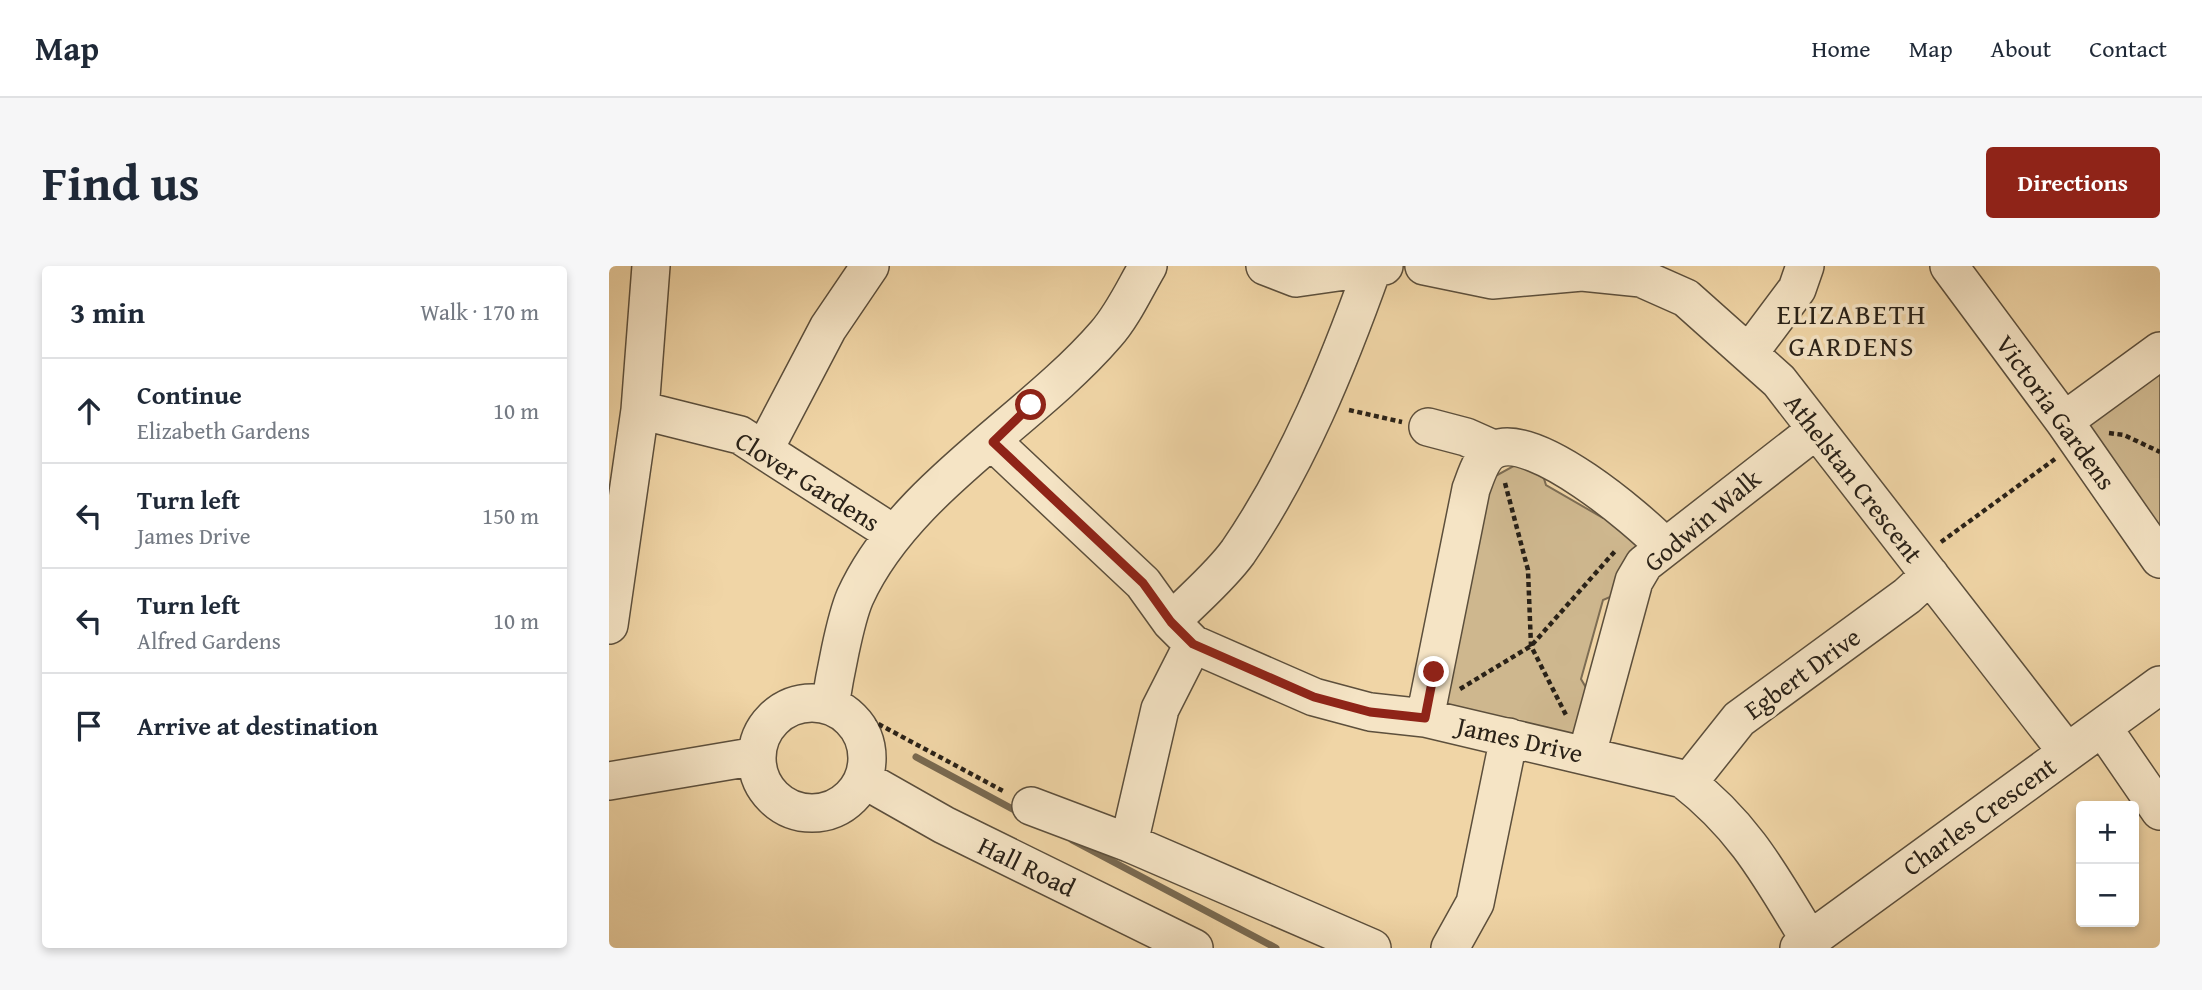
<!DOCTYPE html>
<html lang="en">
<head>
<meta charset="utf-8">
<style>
	body { margin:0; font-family:"Gentium Book Plus",serif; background:#f6f6f7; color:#1f2937 }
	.controls { position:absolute; right:21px; bottom:21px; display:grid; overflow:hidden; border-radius:7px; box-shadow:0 4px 10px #0003 }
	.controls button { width:63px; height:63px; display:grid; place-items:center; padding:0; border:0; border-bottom:2px solid #e0e1e3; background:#fff; color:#1f2937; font:35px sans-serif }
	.stop { position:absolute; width:21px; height:21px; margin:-16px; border:5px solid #8f2418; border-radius:50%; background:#fff }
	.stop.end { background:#8f2418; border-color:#fff; box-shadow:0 2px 7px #0008 }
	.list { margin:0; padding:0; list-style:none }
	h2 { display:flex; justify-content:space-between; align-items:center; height:91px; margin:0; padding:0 28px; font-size:30px }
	h2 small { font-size:23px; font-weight:400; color:#747a83 }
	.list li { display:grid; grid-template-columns:46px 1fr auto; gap:21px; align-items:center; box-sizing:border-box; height:105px; padding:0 28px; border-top:2px solid #e0e1e3 }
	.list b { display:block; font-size:26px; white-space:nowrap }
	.list p { margin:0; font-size:23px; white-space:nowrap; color:#747a83 }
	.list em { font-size:23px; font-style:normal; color:#747a83 }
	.icon { flex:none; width:38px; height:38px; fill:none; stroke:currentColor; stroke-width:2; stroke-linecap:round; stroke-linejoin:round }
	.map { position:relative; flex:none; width:1551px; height:682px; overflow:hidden; border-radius:7px }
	header { display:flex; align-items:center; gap:42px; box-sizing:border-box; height:98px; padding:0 35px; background:#fff; border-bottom:2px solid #e0e1e3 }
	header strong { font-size:33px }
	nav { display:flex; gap:38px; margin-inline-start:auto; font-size:24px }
	.intro { display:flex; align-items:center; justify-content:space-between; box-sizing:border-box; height:168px; padding:0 42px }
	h1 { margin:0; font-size:49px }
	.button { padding:18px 32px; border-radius:7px; background:#8f2418; color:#fff; font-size:24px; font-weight:700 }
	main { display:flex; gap:42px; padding:0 42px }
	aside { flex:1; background:#fff; border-radius:7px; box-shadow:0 4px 10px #0003 }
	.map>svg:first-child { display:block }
</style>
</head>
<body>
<header>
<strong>Map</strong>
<nav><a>Home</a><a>Map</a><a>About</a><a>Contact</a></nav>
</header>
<div class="intro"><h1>Find us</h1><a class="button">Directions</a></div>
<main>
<aside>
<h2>3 min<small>Walk · 170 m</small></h2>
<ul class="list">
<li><svg class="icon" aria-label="ahead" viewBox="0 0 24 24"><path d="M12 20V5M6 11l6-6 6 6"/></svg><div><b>Continue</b><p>Elizabeth Gardens</p></div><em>10 m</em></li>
<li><svg class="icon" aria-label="left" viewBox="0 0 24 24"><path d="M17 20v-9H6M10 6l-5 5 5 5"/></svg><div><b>Turn left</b><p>James Drive</p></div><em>150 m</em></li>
<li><svg class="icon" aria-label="left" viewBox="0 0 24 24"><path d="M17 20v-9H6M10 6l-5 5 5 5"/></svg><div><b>Turn left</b><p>Alfred Gardens</p></div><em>10 m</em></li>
<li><svg class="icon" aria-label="arrive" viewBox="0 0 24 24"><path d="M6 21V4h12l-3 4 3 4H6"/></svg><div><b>Arrive at destination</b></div></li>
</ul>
</aside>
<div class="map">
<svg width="1551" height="682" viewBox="0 0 1551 682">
	<rect width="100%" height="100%" fill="#f0d5a6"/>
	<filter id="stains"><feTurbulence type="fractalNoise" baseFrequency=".00286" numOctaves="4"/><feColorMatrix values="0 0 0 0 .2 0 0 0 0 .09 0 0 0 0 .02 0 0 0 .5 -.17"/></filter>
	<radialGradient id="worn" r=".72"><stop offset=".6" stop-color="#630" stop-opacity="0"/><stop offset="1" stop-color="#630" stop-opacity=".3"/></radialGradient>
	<path fill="#ceb78e" stroke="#7c6c53" stroke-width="2" d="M1551 104V275L1472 161Z
		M910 197 932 203 937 219 994 252 1009 250 1035 287 1008 328 994 334 972 413 979 425 968 466 950 471 841 448 830 436 881 213Z"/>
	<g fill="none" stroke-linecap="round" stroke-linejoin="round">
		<path stroke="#796950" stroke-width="7" d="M307 491 409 546
			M463 574 667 682"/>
		<g stroke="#5c4f3c" stroke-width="40">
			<path id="minor" d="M656 0 687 12 764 1
				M815 0 883 14 973 6 1032 12 1077 32 1170 115 1458 486
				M1340 0 1455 155 1551 293
				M1140 87 1188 23 1196 0
				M31 144 131 169 285 268
				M1455 155 1551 85
				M819 161 857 171 884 183
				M384 176 534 317 562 356 584 378 705 431 761 446 816 452 1074 513C1136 561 1161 609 1201 675
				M155 184 219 62 261 0
				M562 356C584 333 611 311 629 286 688 200 729 99 764 1L775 0
				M0 359 31 144 42 0
				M148 492a55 55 0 1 1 110 0a55 55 0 1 1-110 0Z
				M221 440C225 414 236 354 246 331 295 223 421 156 497 68 514 49 526 22 539 0
				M816 452 862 223C867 210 873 188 887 183 926 166 1028 252 1055 280
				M1494 462 1551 545
				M978 488 1025 315 1035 298 1207 164
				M254 513 335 559 585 682
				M0 515 148 490
				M1079 517 1130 453 1298 330 1321 309
				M422 540 520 577 763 682
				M520 577 551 443 584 378
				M841 682 866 637 900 471
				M1190 682 1551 419"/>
		</g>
		<path stroke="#2a2218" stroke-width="4.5" stroke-dasharray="5 3.5" stroke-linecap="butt" d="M740 144 793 156
			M1500 167 1515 169 1551 186
			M896 217 919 304 922 380 957 449
			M1332 276 1446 193
			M851 423 922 380 1007 284
			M247 446 396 526"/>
		<use href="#minor" stroke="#f5e4c5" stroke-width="37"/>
	</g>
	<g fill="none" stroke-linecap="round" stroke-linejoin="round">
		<path stroke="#8f2418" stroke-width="9" d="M422 139 384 176 534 317 562 356 584 378 705 431 761 446 816 452 825 406"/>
	</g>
	<g text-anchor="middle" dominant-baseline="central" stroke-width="7" stroke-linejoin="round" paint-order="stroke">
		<g font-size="26" fill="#2a2218" stroke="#f5e4c5">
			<text transform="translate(1447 146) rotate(54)">Victoria Gardens</text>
			<text transform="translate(1245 212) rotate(52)">Athelstan Crescent</text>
			<text transform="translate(199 215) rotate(32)">Clover Gardens</text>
			<text transform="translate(1093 254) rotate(-40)">Godwin Walk</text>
			<text transform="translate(1193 407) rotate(-36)">Egbert Drive</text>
			<text transform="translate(911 473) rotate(13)">James Drive</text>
			<text transform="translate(1370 550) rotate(-36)">Charles Crescent</text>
			<text transform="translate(418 600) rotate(26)">Hall Road</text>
		</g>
		<g font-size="28" letter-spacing="2" fill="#2a2218" stroke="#f5e4c5">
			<text x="1243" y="47">ELIZABETH<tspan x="1243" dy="32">GARDENS</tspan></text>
		</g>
	</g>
	<rect width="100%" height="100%" filter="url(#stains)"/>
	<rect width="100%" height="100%" fill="url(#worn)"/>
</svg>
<div class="controls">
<button>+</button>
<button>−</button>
</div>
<div class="stop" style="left:422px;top:139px"></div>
<div class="stop end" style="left:825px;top:406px"></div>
</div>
</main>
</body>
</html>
